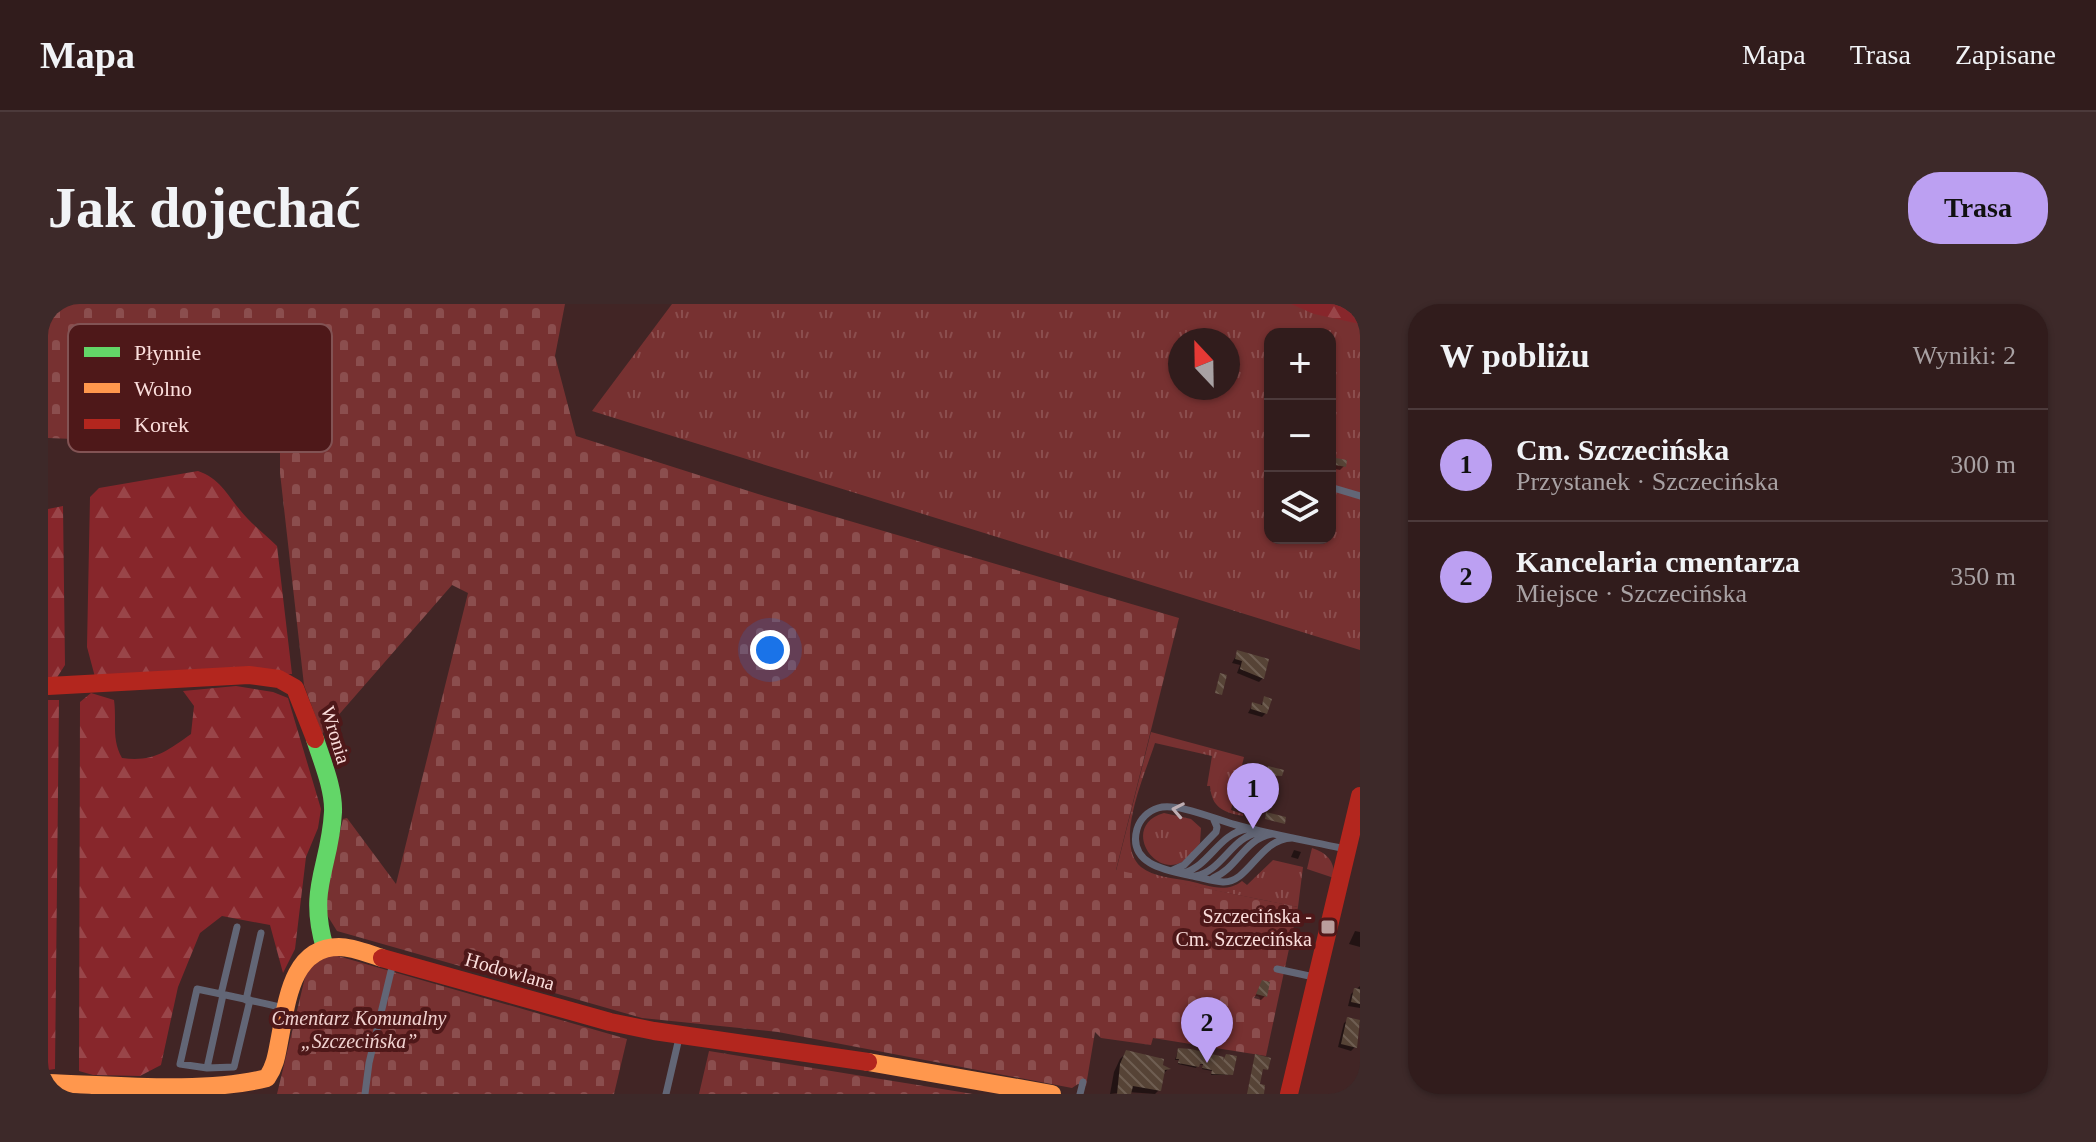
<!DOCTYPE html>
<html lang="pl">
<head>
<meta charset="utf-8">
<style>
	body { margin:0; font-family:"Times New Roman",serif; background:#3d2929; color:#f1f3f6 }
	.controls { position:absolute; right:24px; top:24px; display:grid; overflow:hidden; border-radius:16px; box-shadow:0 2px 6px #0004 }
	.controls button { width:72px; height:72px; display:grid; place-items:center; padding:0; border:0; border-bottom:2px solid #4c3a3b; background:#311c1c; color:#f1f3f6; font:40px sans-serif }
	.compass { position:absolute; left:1120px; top:24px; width:72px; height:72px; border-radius:50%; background:#311c1c; box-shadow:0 2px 6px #0004; rotate:338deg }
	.you { position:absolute; left:722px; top:346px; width:28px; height:28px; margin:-20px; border:6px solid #fff; border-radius:50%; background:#1a73e8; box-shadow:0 0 0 12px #1a73e833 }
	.badge { display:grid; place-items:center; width:52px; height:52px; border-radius:50%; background:#bca0f2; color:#111; font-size:26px; font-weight:700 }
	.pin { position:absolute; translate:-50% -66px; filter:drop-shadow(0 2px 4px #0008) }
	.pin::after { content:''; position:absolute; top:42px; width:28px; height:24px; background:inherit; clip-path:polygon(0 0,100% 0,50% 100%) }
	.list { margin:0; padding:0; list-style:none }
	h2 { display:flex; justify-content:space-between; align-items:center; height:104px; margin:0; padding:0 32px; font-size:34px }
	h2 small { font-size:26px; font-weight:400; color:#a8a1a3 }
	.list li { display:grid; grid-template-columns:52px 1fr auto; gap:24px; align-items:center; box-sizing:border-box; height:112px; padding:0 32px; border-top:2px solid #4c3a3b }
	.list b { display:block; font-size:30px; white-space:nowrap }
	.list p { margin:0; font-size:26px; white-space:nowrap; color:#a8a1a3 }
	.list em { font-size:26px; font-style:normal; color:#a8a1a3 }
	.icon { flex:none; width:44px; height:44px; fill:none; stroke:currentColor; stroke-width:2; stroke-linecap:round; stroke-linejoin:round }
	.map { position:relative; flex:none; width:1312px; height:790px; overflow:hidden; border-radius:32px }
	header { display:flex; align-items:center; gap:48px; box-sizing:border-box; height:112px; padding:0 40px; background:#311c1c; border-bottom:2px solid #4c3a3b }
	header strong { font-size:38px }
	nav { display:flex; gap:44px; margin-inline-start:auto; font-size:28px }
	.intro { display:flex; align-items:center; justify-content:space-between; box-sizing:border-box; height:192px; padding:0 48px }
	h1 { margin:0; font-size:56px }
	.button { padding:20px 36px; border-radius:32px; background:#bca0f2; color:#111; font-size:28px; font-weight:700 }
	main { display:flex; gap:48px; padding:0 48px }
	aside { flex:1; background:#311c1c; border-radius:32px; box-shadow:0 2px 6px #0004 }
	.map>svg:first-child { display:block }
</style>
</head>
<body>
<header>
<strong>Mapa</strong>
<nav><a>Mapa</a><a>Trasa</a><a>Zapisane</a></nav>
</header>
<div class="intro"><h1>Jak dojechać</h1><a class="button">Trasa</a></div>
<main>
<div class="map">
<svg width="1312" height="790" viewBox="0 0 1312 790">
	<defs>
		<pattern id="grass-tufts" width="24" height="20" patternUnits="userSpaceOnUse" patternTransform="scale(2)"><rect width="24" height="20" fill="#773131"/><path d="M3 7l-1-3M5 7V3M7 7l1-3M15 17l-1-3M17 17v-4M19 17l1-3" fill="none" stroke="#8b4e4e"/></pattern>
		<pattern id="forest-firs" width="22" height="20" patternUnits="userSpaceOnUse" patternTransform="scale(2)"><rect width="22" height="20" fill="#87262b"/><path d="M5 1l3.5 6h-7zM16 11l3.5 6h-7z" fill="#994549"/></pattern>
		<pattern id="cemetery-stones" width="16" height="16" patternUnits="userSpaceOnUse" patternTransform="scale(2)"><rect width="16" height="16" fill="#773131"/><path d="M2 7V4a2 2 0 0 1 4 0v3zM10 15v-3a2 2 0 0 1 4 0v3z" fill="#8b4e4e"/></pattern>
		<pattern id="building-back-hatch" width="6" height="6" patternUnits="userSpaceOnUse" patternTransform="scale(2)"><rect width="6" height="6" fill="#564336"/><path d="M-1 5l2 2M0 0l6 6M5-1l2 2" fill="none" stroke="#6f5e52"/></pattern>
	</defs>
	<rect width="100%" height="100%" fill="#412525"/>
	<path fill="url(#grass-tufts)" fill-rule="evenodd" d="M624 0H1312V346L544 107ZM1222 30H1282V234H1222ZM1132 36H1180V84H1132Z
		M1103 428 1196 453 1183 506 1195 510V512C1175 508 1164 504 1162 482H1159L1164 452 1107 439C1098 468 1065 539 1093 563 1105 573 1126 574 1141 577 1159 581 1178 590 1194 577L1199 581 1225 556 1255 563 1250 603 1068 567Z
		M1116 509 1143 515 1153 524 1152 539C1147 545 1141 554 1134 558 1105 574 1073 521 1116 509Z
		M1264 544C1280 549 1287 558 1286 574L1259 565Z"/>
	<path fill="url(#forest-firs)" d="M1243 0H1312V20L1266 10Z
		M150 167C171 174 178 189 192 206 202 219 217 230 229 242L244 370 47 373 39 343 42 193 51 184Z
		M15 202 17 361 8 375 0 374V205Z
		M188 382 225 388 240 394 273 505 270 524 258 553 247 645 235 669 222 621 174 612 152 629 130 683 113 761 92 772 45 771 31 767 32 398 43 389 66 396C69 418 63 434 74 454 105 458 118 448 143 430L146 402 135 387Z
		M0 396H11L7 765 0 766Z"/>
	<path fill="url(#cemetery-stones)" d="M0 0H517L507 52 528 132 710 190 1131 314 1068 566 1250 603 1218 752 1105 734 1103 741 1053 734 1047 728 1038 782 1030 780 1024 784 730 728 594 714 289 627 274 603 295 515 299 514 348 580 420 289 404 281 274 430 256 381 232 169V143L0 134Z
		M283 650 579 735 566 790H229L259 665Z
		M661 747 925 790H651Z"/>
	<path fill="#0007" d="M1282 155 1296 162 1292 166 1282 164Z
		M1190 348 1215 374 1211 378 1189 369 1192 361 1184 359Z
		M1217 395 1218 409 1214 413 1200 409 1205 400 1212 402Z
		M1246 546 1253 548 1250 555 1243 553Z
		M1307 627 1312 628V643L1301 640Z
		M1215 679 1217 692 1213 696 1206 694Z
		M1312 682V704L1300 702 1303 690Z
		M1300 716 1312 718 1307 743 1303 747 1290 743 1296 719Z
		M1130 746 1143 747 1176 755 1183 771H1163L1164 767 1154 765 1155 761 1150 760 1148 764 1130 760 1131 756H1127Z
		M1079 748 1120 765 1114 771 1111 786 1107 790 1080 788 1062 790 1066 768 1072 755Z"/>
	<path fill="url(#building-back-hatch)" d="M1282 153 1299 156 1298 163 1282 160Z
		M1189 346 1221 355 1216 375 1192 365 1194 357 1187 355Z
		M1172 369 1179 371 1174 391 1167 389Z
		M1216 392 1224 395 1219 410 1203 405 1204 398 1214 401Z
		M1220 462 1236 466 1234 472 1218 471Z
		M1218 508 1238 513 1237 520 1217 515Z
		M1214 676 1222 678 1219 693 1208 690Z
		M1306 684 1312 685V700L1303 698Z
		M1299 713 1312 716 1309 744 1293 740Z
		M1130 744 1143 745 1176 753 1175 757 1178 750 1189 752 1185 771 1163 770 1164 766 1154 764 1155 760H1152L1151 763 1130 759 1131 755H1128Z
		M1078 746 1116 755 1115 761 1123 765 1117 766 1113 787 1085 782 1083 790H1069L1072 760Z
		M1207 750 1223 754 1220 766 1215 765 1212 780 1217 781 1216 790H1199Z"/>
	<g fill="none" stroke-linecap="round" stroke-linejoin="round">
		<path stroke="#626676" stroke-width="7" d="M1282 183 1312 192
			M1244 534C1211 535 1201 579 1175 578 1165 577 1155 574 1145 572 1120 567 1079 561 1089 525 1092 515 1100 507 1110 504 1130 498 1171 517 1192 522 1226 531 1260 537 1293 544L1297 545
			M1125 566 1136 561 1168 528 1169 523 1166 516
			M1135 569C1162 562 1170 530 1199 525
			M1148 572C1175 566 1183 533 1212 528
			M1165 574C1189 565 1196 535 1224 530
			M1229 665 1266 673
			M173 690 189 623
			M198 696 213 629
			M202 696 186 763 159 764 132 760 149 685C178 691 207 697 236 704
			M159 764 175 691
			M317 790 321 759 345 659
			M618 790 631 734
			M1032 790 1035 778"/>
		<path stroke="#63d668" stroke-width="18" d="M267 435C274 457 286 485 285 508 282 564 259 584 277 644"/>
		<path stroke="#ff974d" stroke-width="18" d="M820 758 1004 790
			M0 779C66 781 156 790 219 774 228 761 229 748 232 733 239 697 244 643 291 643 305 643 321 650 334 654"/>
		<path stroke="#b3261e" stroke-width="18" d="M0 382 201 371 231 375 247 384 267 435
			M334 654 562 718 606 727 820 758
			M1241 790 1312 492"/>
	</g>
	<defs><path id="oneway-chevron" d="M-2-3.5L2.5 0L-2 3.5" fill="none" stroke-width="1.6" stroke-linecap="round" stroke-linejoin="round" transform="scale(2)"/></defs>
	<use stroke="#beaeb3" href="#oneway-chevron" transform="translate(1130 506) rotate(-169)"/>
	<rect fill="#ba9d9c" stroke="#4e1819" stroke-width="3" x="1272" y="615" width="16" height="16" rx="4"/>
	<g text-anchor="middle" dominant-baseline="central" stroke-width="8" stroke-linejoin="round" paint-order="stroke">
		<g font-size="20" fill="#fbdedc" stroke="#4e1819">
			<text transform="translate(288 431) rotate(73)">Wronia</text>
			<text transform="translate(462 667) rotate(16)">Hodowlana</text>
		</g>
		<g font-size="20" fill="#fbdedc" stroke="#4e1819" text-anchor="end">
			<text x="1264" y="612">Szczecińska -<tspan x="1264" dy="23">Cm. Szczecińska</tspan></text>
		</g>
		<g font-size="20" font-style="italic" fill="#f1d2d0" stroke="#4e1819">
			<text x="311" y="714">Cmentarz Komunalny<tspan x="311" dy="23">„Szczecińska”</tspan></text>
		</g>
	</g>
	<rect x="20" y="20" width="264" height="128" rx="12" fill="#4e1819" stroke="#825354" stroke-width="2"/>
	<rect x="36" y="43" width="36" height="10" fill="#63d668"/>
	<rect x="36" y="79" width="36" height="10" fill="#ff974d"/>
	<rect x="36" y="115" width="36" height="10" fill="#b3261e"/>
	<g font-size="22" fill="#fbdedc">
		<text x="86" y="56">Płynnie</text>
		<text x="86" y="92">Wolno</text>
		<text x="86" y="128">Korek</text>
	</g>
</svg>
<div class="controls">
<button>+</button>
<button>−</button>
<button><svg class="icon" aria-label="layers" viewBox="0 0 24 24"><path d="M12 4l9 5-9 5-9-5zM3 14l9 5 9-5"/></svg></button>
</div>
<svg class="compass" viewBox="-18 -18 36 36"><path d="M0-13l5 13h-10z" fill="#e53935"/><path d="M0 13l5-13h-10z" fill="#a8a1a3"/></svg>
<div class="you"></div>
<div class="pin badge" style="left:1205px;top:525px">1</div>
<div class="pin badge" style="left:1159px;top:759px">2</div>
</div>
<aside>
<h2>W pobliżu<small>Wyniki: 2</small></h2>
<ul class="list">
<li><span class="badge">1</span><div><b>Cm. Szczecińska</b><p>Przystanek · Szczecińska</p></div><em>300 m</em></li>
<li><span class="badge">2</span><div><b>Kancelaria cmentarza</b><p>Miejsce · Szczecińska</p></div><em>350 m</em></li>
</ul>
</aside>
</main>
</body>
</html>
